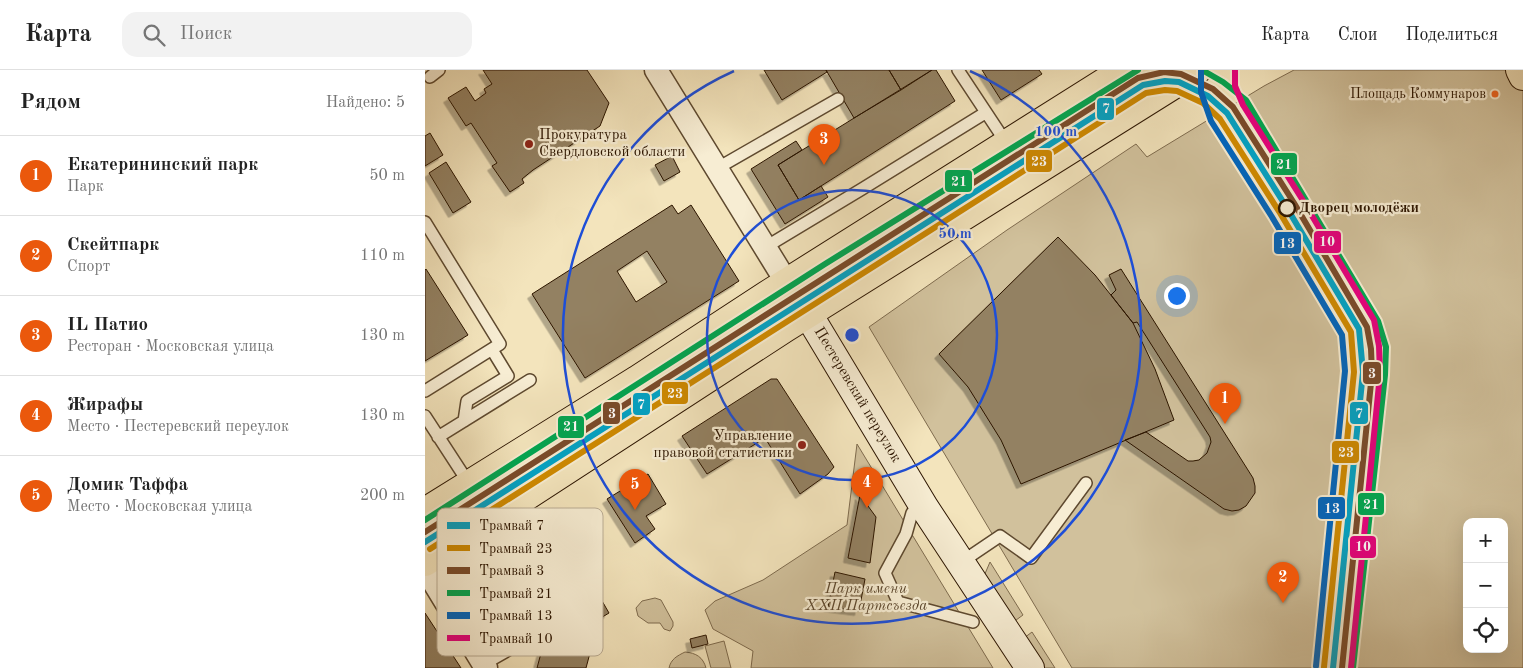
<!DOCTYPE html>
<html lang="ru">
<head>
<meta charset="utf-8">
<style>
	body { margin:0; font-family:"Old Standard TT",serif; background:#f2f2f2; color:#222 }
	.controls { position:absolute; right:15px; bottom:15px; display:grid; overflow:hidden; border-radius:10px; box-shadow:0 5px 20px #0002 }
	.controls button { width:45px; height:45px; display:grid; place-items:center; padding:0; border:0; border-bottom:1px solid #e0e0e0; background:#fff; color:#222; font:25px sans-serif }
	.you { position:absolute; left:751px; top:225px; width:18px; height:18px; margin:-12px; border:4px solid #fff; border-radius:50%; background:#1a73e8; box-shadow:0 0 0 8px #1a73e833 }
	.badge { display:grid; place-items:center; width:32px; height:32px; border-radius:50%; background:#ea580c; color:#fff; font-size:16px; font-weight:700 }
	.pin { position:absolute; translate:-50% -41px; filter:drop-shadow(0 1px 2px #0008) }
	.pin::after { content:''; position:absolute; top:26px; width:18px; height:15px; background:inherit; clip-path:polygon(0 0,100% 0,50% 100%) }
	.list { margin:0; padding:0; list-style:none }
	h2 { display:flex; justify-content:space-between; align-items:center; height:65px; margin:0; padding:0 20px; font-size:21px }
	h2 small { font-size:16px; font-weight:400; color:#767676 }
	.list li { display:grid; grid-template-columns:32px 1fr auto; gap:15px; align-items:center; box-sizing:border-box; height:80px; padding:0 20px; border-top:1px solid #e0e0e0 }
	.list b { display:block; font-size:19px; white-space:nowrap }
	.list p { margin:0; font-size:16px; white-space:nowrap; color:#767676 }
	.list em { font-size:16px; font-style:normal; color:#767676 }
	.icon { flex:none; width:28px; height:28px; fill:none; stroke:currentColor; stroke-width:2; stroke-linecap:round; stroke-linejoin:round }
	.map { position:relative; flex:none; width:1098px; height:598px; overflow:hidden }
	header { display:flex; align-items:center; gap:30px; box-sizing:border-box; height:70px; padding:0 25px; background:#fff; border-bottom:1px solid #e0e0e0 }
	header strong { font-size:24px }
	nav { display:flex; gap:28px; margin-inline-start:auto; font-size:18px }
	.search { width:350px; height:45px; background:#f2f2f2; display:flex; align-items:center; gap:12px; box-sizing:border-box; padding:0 18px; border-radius:15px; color:#767676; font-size:19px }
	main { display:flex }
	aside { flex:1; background:#fff }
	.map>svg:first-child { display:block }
</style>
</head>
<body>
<header>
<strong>Карта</strong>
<div class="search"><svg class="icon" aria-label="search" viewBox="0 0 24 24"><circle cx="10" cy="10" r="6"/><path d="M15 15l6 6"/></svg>Поиск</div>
<nav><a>Карта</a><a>Слои</a><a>Поделиться</a></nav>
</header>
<main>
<aside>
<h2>Рядом<small>Найдено: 5</small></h2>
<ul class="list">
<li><span class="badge">1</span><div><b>Екатерининский парк</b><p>Парк</p></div><em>50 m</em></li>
<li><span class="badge">2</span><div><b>Скейтпарк</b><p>Спорт</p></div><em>110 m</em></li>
<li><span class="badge">3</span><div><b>IL Патио</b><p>Ресторан · Московская улица</p></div><em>130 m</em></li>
<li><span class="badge">4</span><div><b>Жирафы</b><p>Место · Пестеревский переулок</p></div><em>130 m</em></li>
<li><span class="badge">5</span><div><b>Домик Таффа</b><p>Место · Московская улица</p></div><em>200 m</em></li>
</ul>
</aside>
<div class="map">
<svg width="1098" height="598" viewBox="0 0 1098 598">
	<defs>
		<filter id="shadow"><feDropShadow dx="-4.5" dy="4.5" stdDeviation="0" flood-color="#0004"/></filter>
	</defs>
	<rect width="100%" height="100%" fill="#f3e4bc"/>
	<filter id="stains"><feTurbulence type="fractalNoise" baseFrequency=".004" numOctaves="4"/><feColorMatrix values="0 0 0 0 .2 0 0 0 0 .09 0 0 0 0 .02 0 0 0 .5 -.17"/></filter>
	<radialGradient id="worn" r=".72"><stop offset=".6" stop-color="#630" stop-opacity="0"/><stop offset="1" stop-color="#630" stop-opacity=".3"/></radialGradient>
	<path fill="#d1c19c" stroke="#7e6b4e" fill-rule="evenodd" d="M869 0H1098V598H647L444 257 582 160 711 74 722 87 839 16ZM1042 452H1079V579H1042Z
		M432 374 568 598H326L328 581 288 559 280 540 290 531 338 510 422 455Z
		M565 492 598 545 587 553 559 506Z
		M230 528 236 530 248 552V556L245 561 239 559 235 553H223L213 546 211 538 217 531Z
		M607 562 630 598H618L599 568Z
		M299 571 306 598H286L280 576Z
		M260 582C271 583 278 587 281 598H244C246 589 252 586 260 582Z"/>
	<path fill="#938162" stroke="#2c1500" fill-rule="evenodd" filter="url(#shadow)" d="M58 0H162L184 33 175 56 108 100 97 109 99 113 85 122 67 96 72 93 46 53 41 56 23 28 41 17 50 31 61 23 59 19 67 14Z
		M339 0H401L402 2 357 30Z
		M401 0H464L476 20 429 48Z
		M464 0H507L476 20Z
		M507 0H511L530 31 374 130 353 95Z
		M557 0H614L617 4 576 30Z
		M5 63 18 85 0 96V66Z
		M371 71 377 80 353 95 374 130 396 116 403 127 360 154 326 99Z
		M247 86 255 102 239 111 230 95Z
		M21 92 46 132 28 143 4 103Z
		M247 135 253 144 266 135 314 211 160 308 107 224ZM222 181 242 212 211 232 192 201Z
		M633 167 670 205 708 253 730 299 749 350 596 414 576 370 543 317 514 284Z
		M1 199 43 265 0 291V200Z
		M696 199 828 408 830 416V423L821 436 814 440 807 441 799 439 700 370 721 362 763 391H768L774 390 782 383 786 372 785 367 712 252 708 253 686 225 691 220 684 205Z
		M346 309H352L409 397 403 404 375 424 340 368 282 404 257 366Z
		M223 404 241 434 221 446 230 459 210 473 182 429Z
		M435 425 451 447 445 493 423 488Z
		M154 491 184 543 174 549 161 598H112L125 550 107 518Z
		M410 502 440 509 434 541 403 537Z
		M0 543 36 598H0Z
		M281 565 283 574 267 578 265 569Z"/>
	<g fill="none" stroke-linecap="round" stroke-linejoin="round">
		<g stroke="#5e492f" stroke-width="14">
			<path id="lane" d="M533 0 582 74
				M5 7 14 0
				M291 99 413 29
				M0 152 75 274 0 321
				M339 178 437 119 560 43
				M0 346 67 449
				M39 351 42 331 83 306 69 283
				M13 367 105 310
				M499 437 487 443 481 464 460 503 473 532 548 552
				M535 493 575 466 606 488 661 413
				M32 551 53 537
				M59 594 113 563"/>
		</g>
		<g stroke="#5e492f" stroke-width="25">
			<path id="street" d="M231 0 362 213
				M0 498 61 598"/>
		</g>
		<g stroke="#2c1500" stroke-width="30">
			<path id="secondary" d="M362 213 383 244 499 437 605 598"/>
		</g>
		<g stroke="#2c1500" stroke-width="30">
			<path id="primary" d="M1095 0 1098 6
				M0 442 212 310 342 225 699 0
				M0 492 360 258 772 0"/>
		</g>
		<use href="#lane" stroke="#f7edd3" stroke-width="11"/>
		<use href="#street" stroke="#f7edd3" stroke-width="22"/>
		<use href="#secondary" stroke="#f7edd3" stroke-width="28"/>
		<use href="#primary" stroke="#f3e4bc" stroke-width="28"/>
		<path stroke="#2c1500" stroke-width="1" d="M718 15 742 0"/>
		<g stroke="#f7edd3" stroke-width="10">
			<path id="tram-1" d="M0 472 718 15 740 11 754 12 783 26 802 43 862 138 934 259 938 302 908 598"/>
		</g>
		<g stroke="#f7edd3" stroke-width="10">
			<path id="tram-2" d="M5 479 721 23 740 20 752 21 778 33 795 49 855 143 926 262 929 302 899 597"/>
		</g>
		<g stroke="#f7edd3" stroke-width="10">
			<path id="tram-3" d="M0 462 713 8 739 2 756 4 788 19 808 37 869 133 942 257 946 279 947 303 917 598"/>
		</g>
		<g stroke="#f7edd3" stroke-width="10">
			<path id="tram-4" d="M777 0 798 12 821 30 953 251 961 277 960 305 928 598
				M0 450 400 194 713 0"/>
		</g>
		<g stroke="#f7edd3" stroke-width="10">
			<path id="tram-5" d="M776 0V22L786 51 847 147 917 265 920 301 891 596"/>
		</g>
		<g stroke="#f7edd3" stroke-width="10">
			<path id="tram-6" d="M810 0V16L818 35 877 129 949 250 954 276 955 304 926 598"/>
		</g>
		<use href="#tram-1" stroke="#02a2c4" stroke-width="6"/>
		<use href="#tram-2" stroke="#ce8900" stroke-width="6"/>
		<use href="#tram-3" stroke="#7a4b2a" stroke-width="6"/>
		<use href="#tram-4" stroke="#00a651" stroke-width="6"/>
		<use href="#tram-5" stroke="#0065bd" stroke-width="6"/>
		<use href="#tram-6" stroke="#e5007d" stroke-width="6"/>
	</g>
	<g fill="none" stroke="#1d4ed8" stroke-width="2.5">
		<circle cx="427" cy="265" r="145"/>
		<path d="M545 1A289 289 0 1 1 309 1"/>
	</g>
	<circle fill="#f26522" stroke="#f7edd3" stroke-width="2" cx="1070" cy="24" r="4.5"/>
	<g fill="#8f2418" stroke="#f7edd3" stroke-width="2">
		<circle cx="104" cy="74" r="5"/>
		<circle cx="377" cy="375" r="5"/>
	</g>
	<circle fill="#f7edd3" stroke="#2c1500" stroke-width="2.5" cx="862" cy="138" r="8"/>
	<g text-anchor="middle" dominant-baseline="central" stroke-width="4.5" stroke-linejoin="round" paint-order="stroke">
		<g font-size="14" fill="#2c1500" stroke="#f7edd3" text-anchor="end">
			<text x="1061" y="24">Площадь Коммунаров</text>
		</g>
		<g font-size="15" fill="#2c1500" stroke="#f7edd3" text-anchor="start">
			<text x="114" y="65">Прокуратура<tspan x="114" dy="17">Свердловской области</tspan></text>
			<text x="367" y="366" text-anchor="end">Управление<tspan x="367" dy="17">правовой статистики</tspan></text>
		</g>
		<g font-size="15" font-weight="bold" fill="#2c1500" stroke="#f7edd3" text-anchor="start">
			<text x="874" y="138">Дворец молодёжи</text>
		</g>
		<g font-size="15" fill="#2c1500" stroke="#f7edd3">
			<text transform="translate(432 325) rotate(59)">Пестеревский переулок</text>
		</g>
		<g font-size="15" font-style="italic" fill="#5e492f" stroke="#f7edd3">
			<text x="441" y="519">Парк имени<tspan x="441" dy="17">XXII Партсъезда</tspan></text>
		</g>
	</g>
	<rect x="12" y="438" width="166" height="148" rx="8" fill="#f7edd3" stroke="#baac94" stroke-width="1"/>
	<rect x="22" y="452" width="23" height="7" fill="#02a2c4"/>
	<rect x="22" y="475" width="23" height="6" fill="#ce8900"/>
	<rect x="22" y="497" width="23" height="7" fill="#7a4b2a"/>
	<rect x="22" y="520" width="23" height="6" fill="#00a651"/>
	<rect x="22" y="542" width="23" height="7" fill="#0065bd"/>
	<rect x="22" y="565" width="23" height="6" fill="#e5007d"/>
	<g font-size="14" fill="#2c1500">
		<text x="54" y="460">Трамвай 7</text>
		<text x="54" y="483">Трамвай 23</text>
		<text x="54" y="505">Трамвай 3</text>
		<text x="54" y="528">Трамвай 21</text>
		<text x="54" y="550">Трамвай 13</text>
		<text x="54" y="573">Трамвай 10</text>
	</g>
	<circle cx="427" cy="265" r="8" fill="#1d4ed8" stroke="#f7edd3" stroke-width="2.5"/>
	<g font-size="15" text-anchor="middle" font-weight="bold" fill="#1d4ed8" stroke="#f7edd3" stroke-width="4.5" stroke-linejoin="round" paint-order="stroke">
		<text x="631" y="66">100 m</text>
		<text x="530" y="168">50 m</text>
	</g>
	<g stroke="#f7edd3" stroke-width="2">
		<rect x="671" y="27" width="19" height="24" rx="5" fill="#02a2c4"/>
		<rect x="600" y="79" width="28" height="24" rx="5" fill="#ce8900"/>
		<rect x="845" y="82" width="28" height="24" rx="5" fill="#00a651"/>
		<rect x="519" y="99" width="29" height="24" rx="5" fill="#00a651"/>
		<rect x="888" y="160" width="29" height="24" rx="5" fill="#e5007d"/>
		<rect x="848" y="161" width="29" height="24" rx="5" fill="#0065bd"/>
		<rect x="937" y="291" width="20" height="24" rx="5" fill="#7a4b2a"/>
		<rect x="236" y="311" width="28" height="24" rx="5" fill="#ce8900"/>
		<rect x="207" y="322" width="19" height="24" rx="5" fill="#02a2c4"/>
		<rect x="924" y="331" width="20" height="24" rx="5" fill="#02a2c4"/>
		<rect x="177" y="331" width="19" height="24" rx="5" fill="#7a4b2a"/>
		<rect x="132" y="345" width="28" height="24" rx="5" fill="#00a651"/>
		<rect x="906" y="370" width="29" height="24" rx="5" fill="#ce8900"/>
		<rect x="932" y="422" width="28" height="24" rx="5" fill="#00a651"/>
		<rect x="892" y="426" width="29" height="24" rx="5" fill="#0065bd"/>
		<rect x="924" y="465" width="28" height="24" rx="5" fill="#e5007d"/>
	</g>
	<g font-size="14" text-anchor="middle" font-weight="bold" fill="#fff">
		<text x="681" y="43">7</text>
		<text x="614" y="96">23</text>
		<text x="859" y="99">21</text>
		<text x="534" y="116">21</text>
		<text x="902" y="176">10</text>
		<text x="862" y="178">13</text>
		<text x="947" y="308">3</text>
		<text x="250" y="328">23</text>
		<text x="216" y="339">7</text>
		<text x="934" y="348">7</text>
		<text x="187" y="348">3</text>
		<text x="146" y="361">21</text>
		<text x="921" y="387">23</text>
		<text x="946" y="439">21</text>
		<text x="907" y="443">13</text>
		<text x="938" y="481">10</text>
	</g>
	<rect width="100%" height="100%" filter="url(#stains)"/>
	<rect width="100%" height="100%" fill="url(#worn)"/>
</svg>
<div class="controls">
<button>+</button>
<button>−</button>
<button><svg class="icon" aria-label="locate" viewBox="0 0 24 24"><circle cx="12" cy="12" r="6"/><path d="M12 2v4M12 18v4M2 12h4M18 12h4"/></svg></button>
</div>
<div class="you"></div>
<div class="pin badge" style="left:800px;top:354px">1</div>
<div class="pin badge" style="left:858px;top:533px">2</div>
<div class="pin badge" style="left:399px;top:95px">3</div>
<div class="pin badge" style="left:442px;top:438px">4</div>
<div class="pin badge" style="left:210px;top:440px">5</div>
</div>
</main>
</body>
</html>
